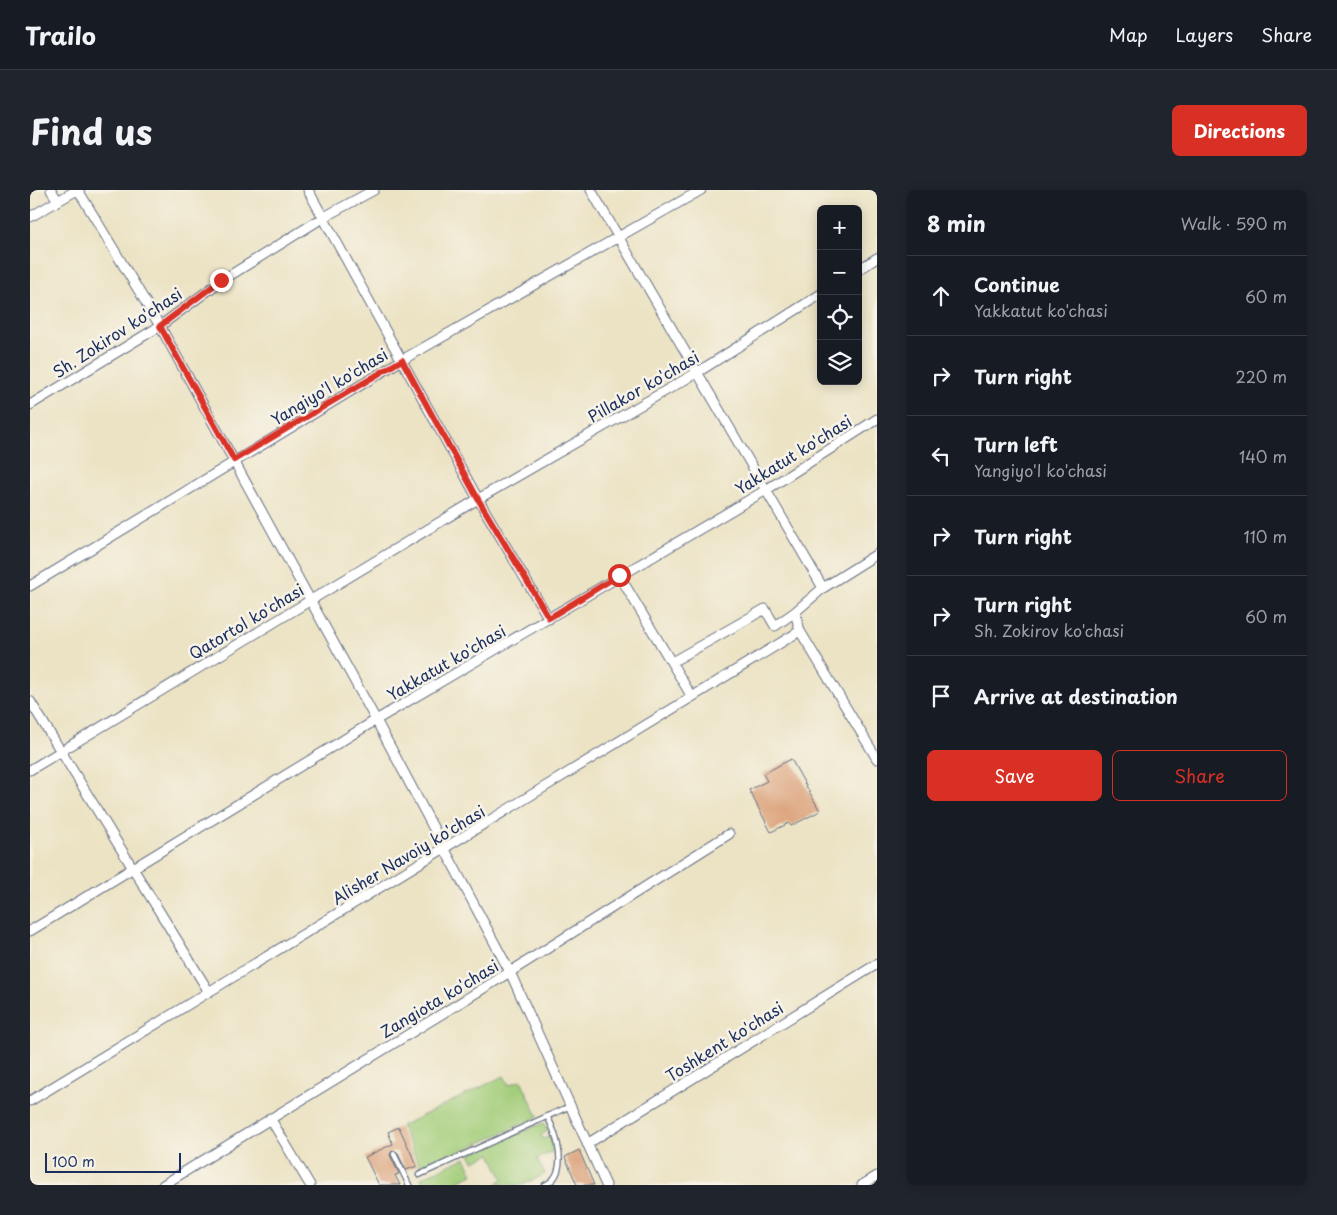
<!DOCTYPE html>
<html lang="en">
<head>
<meta charset="utf-8">
<style>
	body { margin:0; font-family:"Playpen Sans",sans-serif; background:#20242c; color:#f1f3f6 }
	.controls { position:absolute; right:15px; top:15px; display:grid; overflow:hidden; border-radius:8px; box-shadow:0 2px 12px #0003 }
	.controls button { width:45px; height:45px; display:grid; place-items:center; padding:0; border:0; border-bottom:1px solid #363941; background:#171b24; color:#f1f3f6; font:25px sans-serif }
	.scale { position:absolute; left:15px; bottom:12px; width:136px; box-sizing:border-box; padding-left:5px; border:2px solid #1b2f5e; border-top:0; font-size:14px; line-height:18px; white-space:nowrap; color:#1b2f5e; -webkit-text-stroke:4px #f7f3e8; paint-order:stroke }
	.stop { position:absolute; width:15px; height:15px; margin:-11px; border:4px solid #d93025; border-radius:50%; background:#fff }
	.stop.end { background:#d93025; border-color:#fff; box-shadow:0 1px 5px #0008 }
	.list { margin:0; padding:0; list-style:none }
	h2 { display:flex; justify-content:space-between; align-items:center; height:65px; margin:0; padding:0 20px; font-size:21px }
	h2 small { font-size:16px; font-weight:400; color:#9ea1a6 }
	.list li { display:grid; grid-template-columns:32px 1fr auto; gap:15px; align-items:center; box-sizing:border-box; height:80px; padding:0 20px; border-top:1px solid #363941 }
	.list b { display:block; font-size:19px; white-space:nowrap }
	.list p { margin:0; font-size:16px; white-space:nowrap; color:#9ea1a6 }
	.list em { font-size:16px; font-style:normal; color:#9ea1a6 }
	.actions { display:flex; gap:10px; padding:15px 20px }
	.actions a { flex:1; padding:11px 0; border:1px solid #d93025; border-radius:8px; text-align:center; font-size:18px; color:#d93025 }
	.actions .main { background:#d93025; color:#fff }
	.icon { flex:none; width:28px; height:28px; fill:none; stroke:currentColor; stroke-width:2; stroke-linecap:round; stroke-linejoin:round }
	.map { position:relative; flex:none; width:847px; height:995px; overflow:hidden; border-radius:8px }
	header { display:flex; align-items:center; gap:30px; box-sizing:border-box; height:70px; padding:0 25px; background:#171b24; border-bottom:1px solid #363941 }
	header strong { font-size:24px }
	nav { display:flex; gap:28px; margin-inline-start:auto; font-size:18px }
	.intro { display:flex; align-items:center; justify-content:space-between; box-sizing:border-box; height:120px; padding:0 30px }
	h1 { margin:0; font-size:35px }
	.button { padding:12px 22px; border-radius:8px; background:#d93025; color:#fff; font-size:18px; font-weight:700 }
	main { display:flex; gap:30px; padding:0 30px }
	aside { flex:1; background:#171b24; border-radius:8px; box-shadow:0 2px 12px #0003 }
	.map>svg:first-child { display:block }
</style>
</head>
<body>
<header>
<strong>Trailo</strong>
<nav><a>Map</a><a>Layers</a><a>Share</a></nav>
</header>
<div class="intro"><h1>Find us</h1><a class="button">Directions</a></div>
<main>
<div class="map">
<svg width="847" height="995" viewBox="0 0 847 995">
	<rect width="100%" height="100%" fill="#f7f3e8"/>
	<filter id="ink" filterUnits="userSpaceOnUse"><feTurbulence type="fractalNoise" baseFrequency=".02" numOctaves="2"/><feDisplacementMap in="SourceGraphic" scale="10" xChannelSelector="R" yChannelSelector="G"/><feConvolveMatrix kernelMatrix="1 2 1 2 8 2 1 2 1" color-interpolation-filters="sRGB"/></filter>
	<filter id="wash" filterUnits="userSpaceOnUse"><feTurbulence type="fractalNoise" baseFrequency=".0096" numOctaves="4" result="noise"/><feDisplacementMap in="SourceGraphic" scale="20" xChannelSelector="R" yChannelSelector="G"/><feGaussianBlur stdDeviation="1.12" result="paint"/><feColorMatrix in="noise" values="0 0 0 0 0 0 0 0 0 0 0 0 0 0 0 0 0 1.4 0 .05"/><feComposite in="paint" operator="in"/></filter>
	<g filter="url(#wash)">
		<rect width="100%" height="100%" fill="#ece3c4"/>
		<path fill="#a3cd79" stroke="#5f7e6c" d="M474 886 479 895 491 890 508 927 391 979 371 936Z
			M513 933 518 941 511 945 513 949 521 945 523 961 507 969 515 984 493 995H468L467 993 473 989 461 964 444 971 440 964Z
			M435 968 443 984 419 995H394L391 988Z"/>
		<g id="blocks">
			<path fill="#da9d75" d="M761 569 790 621 761 636 759 633 741 642 719 600 737 591 733 584Z
				M369 937 387 976 376 980 367 962 362 961 360 965 369 984 365 985 370 995H349L335 967 363 954 358 942Z
				M549 960 564 995H547L535 967Z"/>
		</g>
	</g>
	<g filter="url(#ink)">
		<use href="#blocks" fill-opacity="0" stroke="#646e82" stroke-width="1"/>
		<g fill="none" stroke-linecap="round" stroke-linejoin="round">
			<g stroke="#646e82" stroke-width="7">
				<path id="lane" d="M364 964 379 995
					M389 985 540 916
					M515 995C540 984 527 944 517 926"/>
			</g>
			<g stroke="#646e82" stroke-width="11">
				<path id="street" d="M21 0 28 11
					M48 0 130 136 346 530 480 782 576 995
					M278 0 448 309 519 429
					M561 0 793 398
					M0 27 47 0
					M828 80 847 68
					M0 215 130 136 191 91 294 27 344 0
					M589 385 662 507
					M0 396 372 170 671 0
					M765 422 770 441 847 569
					M642 472 735 419 745 436 765 422 793 398 847 364
					M0 511 179 802
					M0 580 448 309 668 182 791 104
					M0 741 346 530 736 300 847 229
					M0 911 770 441
					M240 928 280 995
					M557 954 847 774
					M133 995 480 782 699 644
					M832 995 847 986"/>
			</g>
			<use href="#lane" stroke="#fff" stroke-width="4.5"/>
			<use href="#street" stroke="#fff" stroke-width="9"/>
		</g>
	</g>
	<g fill="none" stroke-linecap="round" stroke-linejoin="round" filter="url(#ink)">
		<path stroke="#d93025" stroke-width="6" d="M191 90 130 136 204 270 372 170 448 309 519 428 589 385"/>
	</g>
	<g text-anchor="middle" dominant-baseline="central" stroke-width="5" stroke-linejoin="round" paint-order="stroke">
		<g font-size="16" fill="#1b2f5e" stroke="#f7f3e8">
			<text transform="translate(87 142) rotate(-33)">Sh. Zokirov ko'chasi</text>
			<text transform="translate(299 196) rotate(-31)">Yangiyo'l ko'chasi</text>
			<text transform="translate(613 196) rotate(-30)">Pillakor ko'chasi</text>
			<text transform="translate(763 264) rotate(-32)">Yakkatut ko'chasi</text>
			<text transform="translate(216 431) rotate(-31)">Qatortol ko'chasi</text>
			<text transform="translate(416 472) rotate(-30)">Yakkatut ko'chasi</text>
			<text transform="translate(378 664) rotate(-31)">Alisher Navoiy ko'chasi</text>
			<text transform="translate(409 808) rotate(-31)">Zangiota ko'chasi</text>
			<text transform="translate(694 851) rotate(-32)">Toshkent ko'chasi</text>
		</g>
	</g>
</svg>
<div class="controls">
<button>+</button>
<button>−</button>
<button><svg class="icon" aria-label="locate" viewBox="0 0 24 24"><circle cx="12" cy="12" r="6"/><path d="M12 2v4M12 18v4M2 12h4M18 12h4"/></svg></button>
<button><svg class="icon" aria-label="layers" viewBox="0 0 24 24"><path d="M12 4l9 5-9 5-9-5zM3 14l9 5 9-5"/></svg></button>
</div>
<div class="scale">100 m</div>
<div class="stop" style="left:589px;top:385px"></div>
<div class="stop end" style="left:191px;top:90px"></div>
</div>
<aside>
<h2>8 min<small>Walk · 590 m</small></h2>
<ul class="list">
<li><svg class="icon" aria-label="ahead" viewBox="0 0 24 24"><path d="M12 20V5M6 11l6-6 6 6"/></svg><div><b>Continue</b><p>Yakkatut ko'chasi</p></div><em>60 m</em></li>
<li><svg class="icon" aria-label="right" viewBox="0 0 24 24"><path d="M7 20v-9h11M14 6l5 5-5 5"/></svg><div><b>Turn right</b></div><em>220 m</em></li>
<li><svg class="icon" aria-label="left" viewBox="0 0 24 24"><path d="M17 20v-9H6M10 6l-5 5 5 5"/></svg><div><b>Turn left</b><p>Yangiyo'l ko'chasi</p></div><em>140 m</em></li>
<li><svg class="icon" aria-label="right" viewBox="0 0 24 24"><path d="M7 20v-9h11M14 6l5 5-5 5"/></svg><div><b>Turn right</b></div><em>110 m</em></li>
<li><svg class="icon" aria-label="right" viewBox="0 0 24 24"><path d="M7 20v-9h11M14 6l5 5-5 5"/></svg><div><b>Turn right</b><p>Sh. Zokirov ko'chasi</p></div><em>60 m</em></li>
<li><svg class="icon" aria-label="arrive" viewBox="0 0 24 24"><path d="M6 21V4h12l-3 4 3 4H6"/></svg><div><b>Arrive at destination</b></div></li>
</ul>
<div class="actions"><a class="main">Save</a><a>Share</a></div>
</aside>
</main>
</body>
</html>
